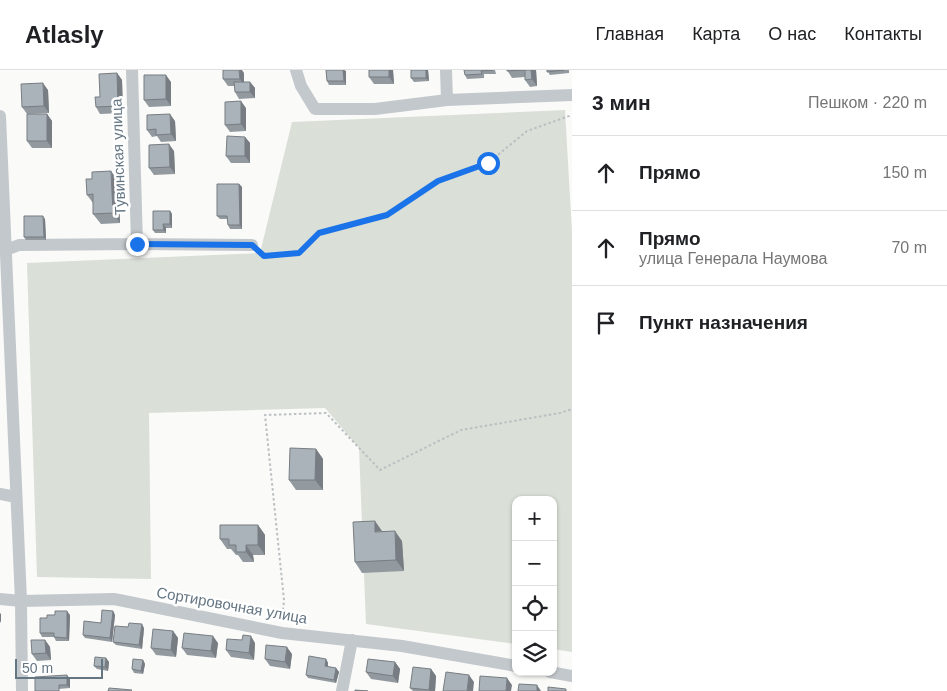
<!DOCTYPE html>
<html lang="ru">
<head>
<meta charset="utf-8">
<style>
	body { margin:0; font-family:Helvetica,sans-serif; background:#f6f6f6; color:#202124 }
	.controls { position:absolute; right:15px; bottom:15px; display:grid; overflow:hidden; border-radius:10px; box-shadow:0 1px 4px #0004 }
	.controls button { width:45px; height:45px; display:grid; place-items:center; padding:0; border:0; border-bottom:1px solid #e0e0e0; background:#fff; color:#202124; font:25px sans-serif }
	.scale { position:absolute; left:15px; bottom:12px; width:88px; box-sizing:border-box; padding-left:5px; border:2px solid #657683; border-top:0; font-size:14px; line-height:18px; white-space:nowrap; color:#657683; -webkit-text-stroke:4px #fff; paint-order:stroke }
	.stop { position:absolute; width:15px; height:15px; margin:-11px; border:4px solid #1a73e8; border-radius:50%; background:#fff }
	.stop.end { background:#1a73e8; border-color:#fff; box-shadow:0 1px 5px #0008 }
	.list { margin:0; padding:0; list-style:none }
	h2 { display:flex; justify-content:space-between; align-items:center; height:65px; margin:0; padding:0 20px; font-size:21px }
	h2 small { font-size:16px; font-weight:400; color:#757577 }
	.list li { display:grid; grid-template-columns:32px 1fr auto; gap:15px; align-items:center; box-sizing:border-box; height:75px; padding:0 20px; border-top:1px solid #e0e0e0 }
	.list b { display:block; font-size:19px; white-space:nowrap }
	.list p { margin:0; font-size:16px; white-space:nowrap; color:#757577 }
	.list em { font-size:16px; font-style:normal; color:#757577 }
	.icon { flex:none; width:28px; height:28px; fill:none; stroke:currentColor; stroke-width:2; stroke-linecap:round; stroke-linejoin:round }
	.map { position:relative; flex:none; width:572px; height:621px; overflow:hidden }
	header { display:flex; align-items:center; gap:30px; box-sizing:border-box; height:70px; padding:0 25px; background:#fff; border-bottom:1px solid #e0e0e0 }
	header strong { font-size:24px }
	nav { display:flex; gap:28px; margin-inline-start:auto; font-size:18px }
	main { display:flex }
	aside { flex:1; background:#fff }
	.map>svg:first-child { display:block }
</style>
</head>
<body>
<header>
<strong>Atlasly</strong>
<nav><a>Главная</a><a>Карта</a><a>О нас</a><a>Контакты</a></nav>
</header>
<main>
<div class="map">
<svg width="572" height="621" viewBox="0 0 572 621">
	<rect width="100%" height="100%" fill="#fafaf8"/>
	<path fill="#dadfd7" d="M565 40 572 162V582L553 579V430H516V574L366 554 359 378 325 338 149 343 151 509 37 507 27 193 260 183 292 52Z"/>
	<g fill="none" stroke-linecap="round" stroke-linejoin="round">
		<path stroke="#bbbfc2" stroke-width="2" stroke-dasharray="2.5 2.5" stroke-linecap="butt" d="M261 184 264 186 299 183 319 163 387 145 438 111 488 93 527 61 572 45
			M282 550 284 530 265 345 326 343 380 400 461 360 560 343 572 339"/>
		<path stroke="#c3c8cc" stroke-width="12" d="M132 0 137 174
			M296 0 301 16 315 39H375L447 30 572 25
			M446 0 447 30
			M0 46 21 531 22 621
			M0 180H6L19 175 137 174 252 175
			M0 424 16 427
			M0 529 21 531 114 529 282 563 402 576 516 596
			M550 602 572 606
			M342 621 352 570"/>
	</g>
	<path fill="#929a9f" d="M326 0H345L346 15H329L327 11Z
		M393 0 394 14H374L369 7Z
		M411 0H428L429 11 414 12 411 8Z
		M464 0H495L496 4H484V8L467 9 465 5Z
		M507 0H536L537 16 530 17 525 10V7L512 8Z
		M547 0H569V3L550 5Z
		M117 3 122 10 123 43 100 44 96 37 100 27Z
		M244 3V12H250L255 18V28L239 29 235 22V16H228L223 9Z
		M171 12V36L149 37 144 30Z
		M48 20 49 43 27 44 22 37Z
		M246 38V61L230 62 225 55Z
		M47 44 52 51V78H32L27 71Z
		M175 51 176 71 161 72 157 66 152 67 147 60Z
		M245 67 250 73V93H231L226 86Z
		M174 81 175 104 154 105 149 98Z
		M118 111 120 153 101 154 93 144V133L87 125Z
		M239 114 242 117V159H230L228 155V149H220L217 146Z
		M170 141 172 144V158H166V163H155L153 160Z
		M45 149 46 170H26L24 167Z
		M316 379 323 389V420H296L289 410Z
		M258 455 265 465V485H253L254 492H243L238 485H236L231 479H227L220 469Z
		M382 461 402 471 404 501 362 503 355 492Z
		M113 541 115 545 112 572 85 568 83 565 101 553Z
		M70 545 69 571H56L54 567H42L40 563 47 548Z
		M128 557 144 558 142 579 116 575 113 572Z
		M173 561 178 568 176 587 156 585 151 578Z
		M45 570 50 577 51 590 37 591 32 584Z
		M218 573 216 588 187 585 182 578Z
		M255 573 254 590 231 587 226 580Z
		M292 584 290 599 270 596 265 589Z
		M106 588 109 592 108 601 97 599 94 596Z
		M326 589 328 593V597L336 598 339 602 336 613 308 608 306 605Z
		M143 590 145 594 143 604 134 603 132 599Z
		M395 592 400 599 398 613 371 609 366 602Z
		M431 599 436 606 435 621H413L410 618Z
		M70 609V618L35 621Z"/>
	<path fill="#777d82" d="M239 0H242L244 3V16L240 9Z
		M343 0 346 1V15L344 11Z
		M389 0H393L394 14 389 7Z
		M426 0H428L429 11 426 8Z
		M531 0H536L537 16 532 9Z
		M117 3 122 10 123 43 118 36Z
		M166 5 171 12V36L166 29Z
		M250 12 255 18V28L250 22Z
		M43 13 48 20 49 43 44 36Z
		M241 31 246 38V61L241 54Z
		M47 44 52 51V78L47 71Z
		M170 44 175 51 176 71 171 64Z
		M245 67 250 73V93L245 86Z
		M169 74 174 81 175 104 170 97Z
		M111 101 118 111 120 153 113 143Z
		M239 114 242 117V159L240 155Z
		M170 141 172 144V158L170 154Z
		M43 146 45 149 46 170 44 167Z
		M163 154 166 158V163L164 160Z
		M316 379 323 389V420L315 410Z
		M375 451 382 461 375 462Z
		M258 455 265 465V485L258 475Z
		M395 461 402 471 404 501 396 490Z
		M246 475 253 485 254 492 246 482Z
		M67 541 70 545 69 571 67 568Z
		M113 541 115 545 112 572 110 568Z
		M0 543 1 544V553L0 551Z
		M142 554 144 558 142 579 139 575Z
		M173 561 178 568 176 587 171 580Z
		M213 566 218 573 216 588 211 581Z
		M251 566 255 573 254 590 249 583Z
		M45 570 50 577 51 590 46 583Z
		M287 577 292 584 290 599 285 592Z
		M106 588 109 592 108 601 105 597Z
		M326 589 328 593 327 600 325 596Z
		M143 590 145 594 143 604 141 601Z
		M395 592 400 599 398 613 393 606Z
		M336 598 339 602 336 613 334 610Z
		M431 599 436 606 435 621H430L429 620Z
		M67 605 70 609V618L67 615Z
		M469 605 474 612 473 621H467Z
		M507 608 512 615 511 621H506Z
		M537 615 541 621H537Z"/>
	<path fill="#aab3b9" stroke="#777d82" d="M223 0H239L240 9H223Z
		M326 0H343L344 11H327Z
		M369 0H389V7H369Z
		M411 0H426V8H411Z
		M464 0H493L481 1 482 4 465 5Z
		M507 0H531L532 9 525 10V0L507 1Z
		M547 0H564L547 2Z
		M117 3 118 36 96 37 95 27H100L99 4Z
		M144 5H166V29L144 30Z
		M234 12H250V22H235Z
		M43 13 44 36 22 37 21 14Z
		M241 31V54L225 55V32Z
		M27 44H47V71H27Z
		M170 44 171 64 156 65V59L147 60V45Z
		M227 66 245 67V86H226Z
		M169 74 170 97 149 98V75Z
		M111 101 113 143 93 144V124L87 125 86 109H92V102Z
		M217 114H239L240 155H228L227 146H217Z
		M153 141H170V154H163L164 160H153Z
		M24 146H43L44 167H24Z
		M290 378 316 379 315 410H289Z
		M375 451V462L395 461 396 490 355 492 353 452Z
		M220 455H258V475H246V482H236V475H229V469H220Z
		M102 540 113 541 110 568 83 565 84 551 101 553Z
		M55 541H67V568L54 567V563H40V548H47V545H55Z
		M129 553 142 554 139 575 113 572 115 556 128 557Z
		M153 559 173 561 171 580 151 578Z
		M184 563 213 566 211 581 182 578Z
		M243 565 251 566 249 583 226 580 227 569 242 570Z
		M31 570H45L46 583 32 584Z
		M266 575 287 577 285 592 265 589Z
		M309 586 326 589 325 596 336 598 334 610 306 605Z
		M95 587 106 588 105 597 94 596Z
		M133 589 143 590 141 601 132 599Z
		M368 589 395 592 393 606 366 602Z
		M413 597 431 599 429 620 410 618Z
		M446 602 469 605 467 621H443Z
		M67 605V615H59V621H35V607Z
		M480 606 507 608 506 621H479Z
		M519 614 537 615V621H518Z
		M548 617 566 619V621H548Z
		M109 618 132 620 131 621H108Z
		M355 620 368 621H355Z"/>
	<g fill="none" stroke-linecap="round" stroke-linejoin="round">
		<path stroke="#1a73e8" stroke-width="6" d="M137 174 252 175 264 186 299 183 319 163 387 145 438 111 488 93"/>
	</g>
	<g text-anchor="middle" dominant-baseline="central" stroke-width="5" stroke-linejoin="round" paint-order="stroke">
		<g font-size="15" fill="#657683" stroke="#fff">
			<text transform="translate(118 87) rotate(-92)">Тувинская улица</text>
			<text transform="translate(232 535) rotate(10)">Сортировочная улица</text>
		</g>
	</g>
</svg>
<div class="controls">
<button>+</button>
<button>−</button>
<button><svg class="icon" aria-label="locate" viewBox="0 0 24 24"><circle cx="12" cy="12" r="6"/><path d="M12 2v4M12 18v4M2 12h4M18 12h4"/></svg></button>
<button><svg class="icon" aria-label="layers" viewBox="0 0 24 24"><path d="M12 4l9 5-9 5-9-5zM3 14l9 5 9-5"/></svg></button>
</div>
<div class="scale">50 m</div>
<div class="stop" style="left:488px;top:93px"></div>
<div class="stop end" style="left:137px;top:174px"></div>
</div>
<aside>
<h2>3 мин<small>Пешком · 220 m</small></h2>
<ul class="list">
<li><svg class="icon" aria-label="ahead" viewBox="0 0 24 24"><path d="M12 20V5M6 11l6-6 6 6"/></svg><div><b>Прямо</b></div><em>150 m</em></li>
<li><svg class="icon" aria-label="ahead" viewBox="0 0 24 24"><path d="M12 20V5M6 11l6-6 6 6"/></svg><div><b>Прямо</b><p>улица Генерала Наумова</p></div><em>70 m</em></li>
<li><svg class="icon" aria-label="arrive" viewBox="0 0 24 24"><path d="M6 21V4h12l-3 4 3 4H6"/></svg><div><b>Пункт назначения</b></div></li>
</ul>
</aside>
</main>
</body>
</html>
